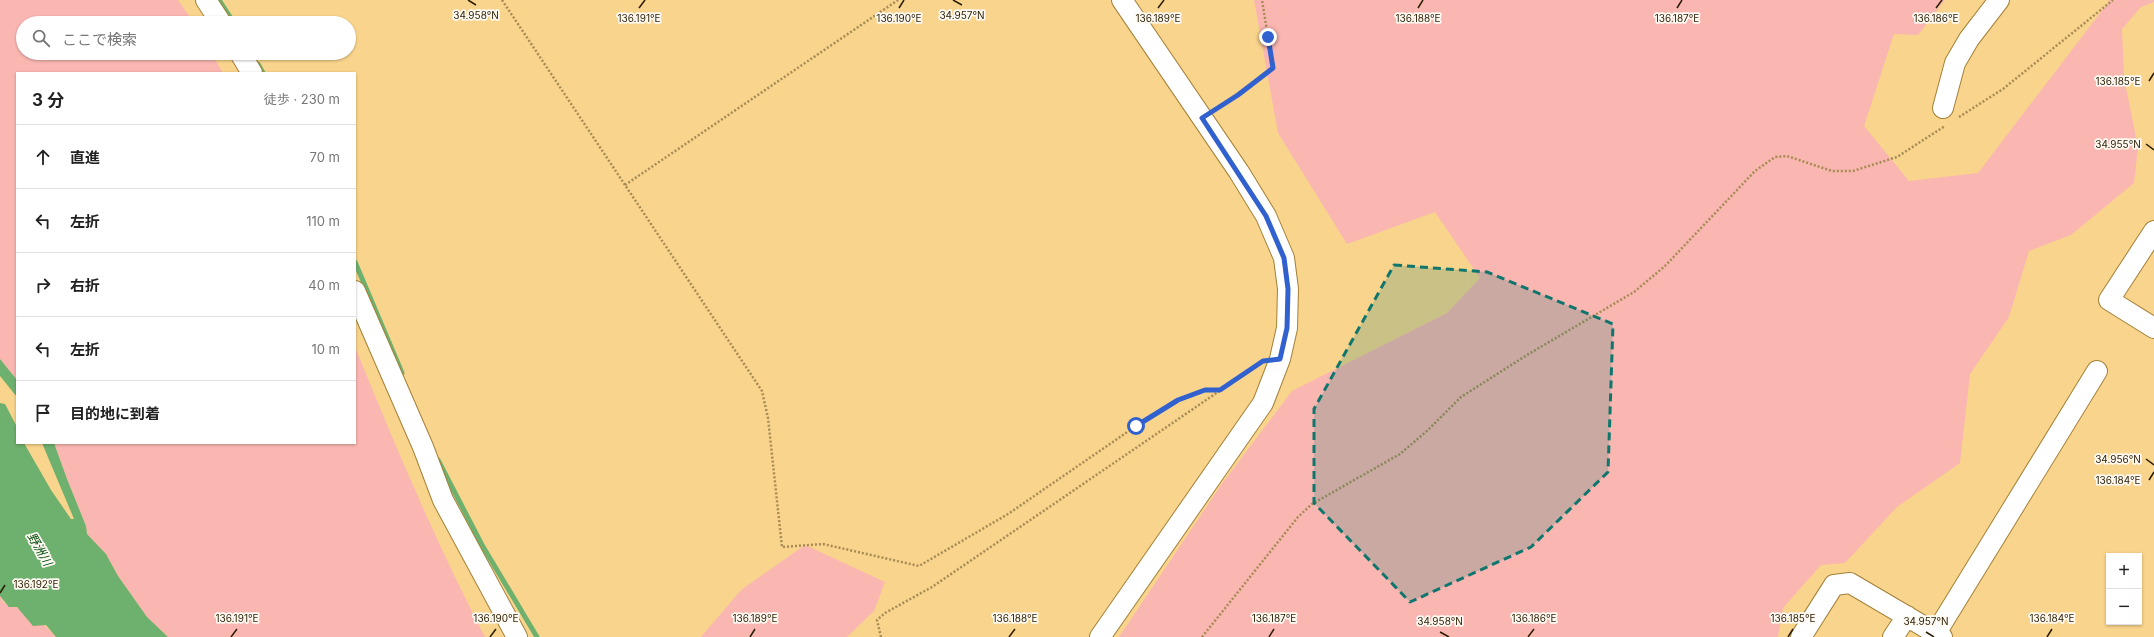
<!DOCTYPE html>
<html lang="ja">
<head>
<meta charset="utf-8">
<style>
	body { margin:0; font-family:Inter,"Noto Sans JP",sans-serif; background:#f2f2f2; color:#222 }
	.controls { position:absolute; right:12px; bottom:12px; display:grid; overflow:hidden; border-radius:0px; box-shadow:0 1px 3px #0004 }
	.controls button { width:36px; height:36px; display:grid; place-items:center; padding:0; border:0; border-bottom:1px solid #e0e0e0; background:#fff; color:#222; font:20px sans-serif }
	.stop { position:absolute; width:12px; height:12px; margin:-9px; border:3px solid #3160cf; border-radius:50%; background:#fff }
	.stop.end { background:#3160cf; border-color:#fff; box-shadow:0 1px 4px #0008 }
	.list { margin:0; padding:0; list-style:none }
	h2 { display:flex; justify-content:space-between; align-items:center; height:52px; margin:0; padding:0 16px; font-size:17px }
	h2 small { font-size:13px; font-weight:400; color:#767676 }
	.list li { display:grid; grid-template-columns:26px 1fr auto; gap:12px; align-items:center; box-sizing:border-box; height:64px; padding:0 16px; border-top:1px solid #e0e0e0 }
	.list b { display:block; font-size:15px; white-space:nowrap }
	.list em { font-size:13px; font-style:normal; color:#767676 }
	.icon { flex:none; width:22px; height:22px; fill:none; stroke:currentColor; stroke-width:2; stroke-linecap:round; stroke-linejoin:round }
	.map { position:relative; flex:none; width:2154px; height:637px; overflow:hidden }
	.search { position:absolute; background:#fff; box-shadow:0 1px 3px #0004; left:16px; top:16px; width:340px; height:44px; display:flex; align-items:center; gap:10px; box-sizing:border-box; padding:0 14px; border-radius:22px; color:#767676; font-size:15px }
	.panel { position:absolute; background:#fff; box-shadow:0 1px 3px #0004; left:16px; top:72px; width:340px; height:372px; border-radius:0px }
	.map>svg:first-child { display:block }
</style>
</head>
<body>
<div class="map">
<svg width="2154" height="637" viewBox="0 0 2154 637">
	<rect width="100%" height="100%" fill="#f9d48c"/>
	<path fill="#fab6b1" d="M0 0H178L194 23H23V53H211L223 73H17V380L0 359Z
		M1254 0H1945L1918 35 1894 34 1864 126 1909 181 1978 173 2110 0H2154V2L2141 7 2122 29 2124 78 2138 147 2134 183 2071 235 2029 251 2009 317 1970 374 1960 463 1897 507 1845 563 1821 565 1783 608 1778 637H1119L1221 485 1292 391 1447 313 1480 278 1435 212 1347 244 1278 133Z
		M355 347C395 445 436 543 485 637H168L147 617 118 576 106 554 87 534 86 526 67 479 54 443H355Z
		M805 545 885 582 874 611 847 637H701L741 590Z
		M0 596 4 603C24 609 42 621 56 637H0Z"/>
	<path fill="#6eb06d" d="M0 359 17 380V397L0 376Z
		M0 403 5 404 17 427V443H24L51 490 71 519H74L42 443H54L67 479 86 526 87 534 106 554 118 576 147 617 168 637H56L46 625 33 626 17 607H9L0 596Z"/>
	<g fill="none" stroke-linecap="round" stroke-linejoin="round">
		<path stroke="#6eb06d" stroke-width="5" d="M219 0 234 23
			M258 64 263 73
			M355 262 402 373
			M438 460 482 545 537 637"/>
		<g stroke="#a38139" stroke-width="22">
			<path id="minor" d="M206 0 221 23
				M240 53 252 73
				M1943 108 1955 63 1969 39 1999 0
				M2154 231 2109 300 2154 328
				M355 291 423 447 443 500 517 637
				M1936 633 2097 371
				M1100 637 1263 403 1280 359 1287 328 1288 289 1284 258 1266 216 1239 172 1122 0
				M1801 637 1834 585 1850 583 1942 637
				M1893 637 1907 616"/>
		</g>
		<path stroke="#a68b54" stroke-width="2.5" stroke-dasharray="2 2" stroke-linecap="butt" d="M502 0 762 391 768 418 782 547 823 544 919 566 1008 514 1136 426 1178 401 1205 390H1220
			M1216 109 1273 68 1262 0
			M1959 117 2003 89 2113 0
			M625 185 898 0
			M881 637 877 620 885 613 932 587 1259 364
			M1202 637 1298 517 1312 504 1400 454 1428 430 1461 397 1527 355 1634 292 1665 266 1755 171 1775 157 1787 156 1832 171H1853L1897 157 1945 126"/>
		<use href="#minor" stroke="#fff" stroke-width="20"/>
	</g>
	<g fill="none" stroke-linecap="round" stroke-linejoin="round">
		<path stroke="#3160cf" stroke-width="5" d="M1136 426 1178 400 1205 390H1220L1263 361 1280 359 1287 328 1288 289 1284 258 1266 216 1202 118 1238 95 1273 68 1268 37"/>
	</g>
	<path fill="#0f766e" fill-opacity="0.2" stroke="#0f766e" stroke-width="3" stroke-dasharray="8 5" stroke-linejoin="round" d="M1394 265 1487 272 1613 324 1608 472 1531 547 1410 602 1314 503V409Z"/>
	<path fill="none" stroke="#2a1d00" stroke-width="1.5" d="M468 0 476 5M953 0 962 5M639 8 645 0M899 8 904 0M1158 8 1164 0M1418 8 1423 0M1677 8 1682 0M1936 8 1942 0M2149 81 2154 73M2146 144 2154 150M2146 459 2154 465M2149 480 2154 472M0 593 5 585M1440 632 1449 637M1926 632 1934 637M231 637 237 629M490 637 496 629M750 637 755 629M1009 637 1015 629M1269 637 1274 629M1528 637 1534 629M1788 637 1793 629M2047 637 2052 629"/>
	<g text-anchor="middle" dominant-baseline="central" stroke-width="3.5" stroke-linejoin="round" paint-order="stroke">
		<g font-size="12" font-style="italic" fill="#014c09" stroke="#fefaf3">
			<text transform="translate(40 549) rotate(60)">野洲川</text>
		</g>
	</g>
	<g font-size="10" text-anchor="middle" fill="#2a1d00" stroke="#fefaf3" stroke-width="3.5" stroke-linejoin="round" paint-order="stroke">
		<text x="476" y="19">34.958°N</text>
		<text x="962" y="19">34.957°N</text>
		<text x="639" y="22">136.191°E</text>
		<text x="899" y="22">136.190°E</text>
		<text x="1418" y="22">136.188°E</text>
		<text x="1677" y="22">136.187°E</text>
		<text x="1936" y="22">136.186°E</text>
		<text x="1158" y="22">136.189°E</text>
		<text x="2118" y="85">136.185°E</text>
		<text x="2118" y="148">34.955°N</text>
		<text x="2118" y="463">34.956°N</text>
		<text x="2118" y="484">136.184°E</text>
		<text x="36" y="588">136.192°E</text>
		<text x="237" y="622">136.191°E</text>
		<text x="496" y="622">136.190°E</text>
		<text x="755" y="622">136.189°E</text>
		<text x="1015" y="622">136.188°E</text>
		<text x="1274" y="622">136.187°E</text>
		<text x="1534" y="622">136.186°E</text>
		<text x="1793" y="622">136.185°E</text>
		<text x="2052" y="622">136.184°E</text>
		<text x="1440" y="625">34.958°N</text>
		<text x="1926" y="625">34.957°N</text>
	</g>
</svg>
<div class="controls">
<button>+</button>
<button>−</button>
</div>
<div class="stop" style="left:1136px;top:426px"></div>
<div class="stop end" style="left:1268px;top:37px"></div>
<div class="search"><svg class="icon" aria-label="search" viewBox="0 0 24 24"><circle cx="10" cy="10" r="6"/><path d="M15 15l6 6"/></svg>ここで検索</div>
<section class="panel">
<h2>3 分<small>徒歩 · 230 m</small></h2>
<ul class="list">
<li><svg class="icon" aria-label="ahead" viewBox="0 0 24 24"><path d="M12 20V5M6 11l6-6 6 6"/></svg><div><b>直進</b></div><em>70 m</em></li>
<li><svg class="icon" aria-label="left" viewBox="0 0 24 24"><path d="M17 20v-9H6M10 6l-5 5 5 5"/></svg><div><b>左折</b></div><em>110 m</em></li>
<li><svg class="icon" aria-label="right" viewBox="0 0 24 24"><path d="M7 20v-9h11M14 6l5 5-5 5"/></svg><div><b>右折</b></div><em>40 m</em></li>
<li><svg class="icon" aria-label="left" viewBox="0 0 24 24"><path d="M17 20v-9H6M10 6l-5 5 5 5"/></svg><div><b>左折</b></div><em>10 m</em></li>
<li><svg class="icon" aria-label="arrive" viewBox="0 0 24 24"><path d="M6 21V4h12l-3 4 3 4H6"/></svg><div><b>目的地に到着</b></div></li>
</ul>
</section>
</div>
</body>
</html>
